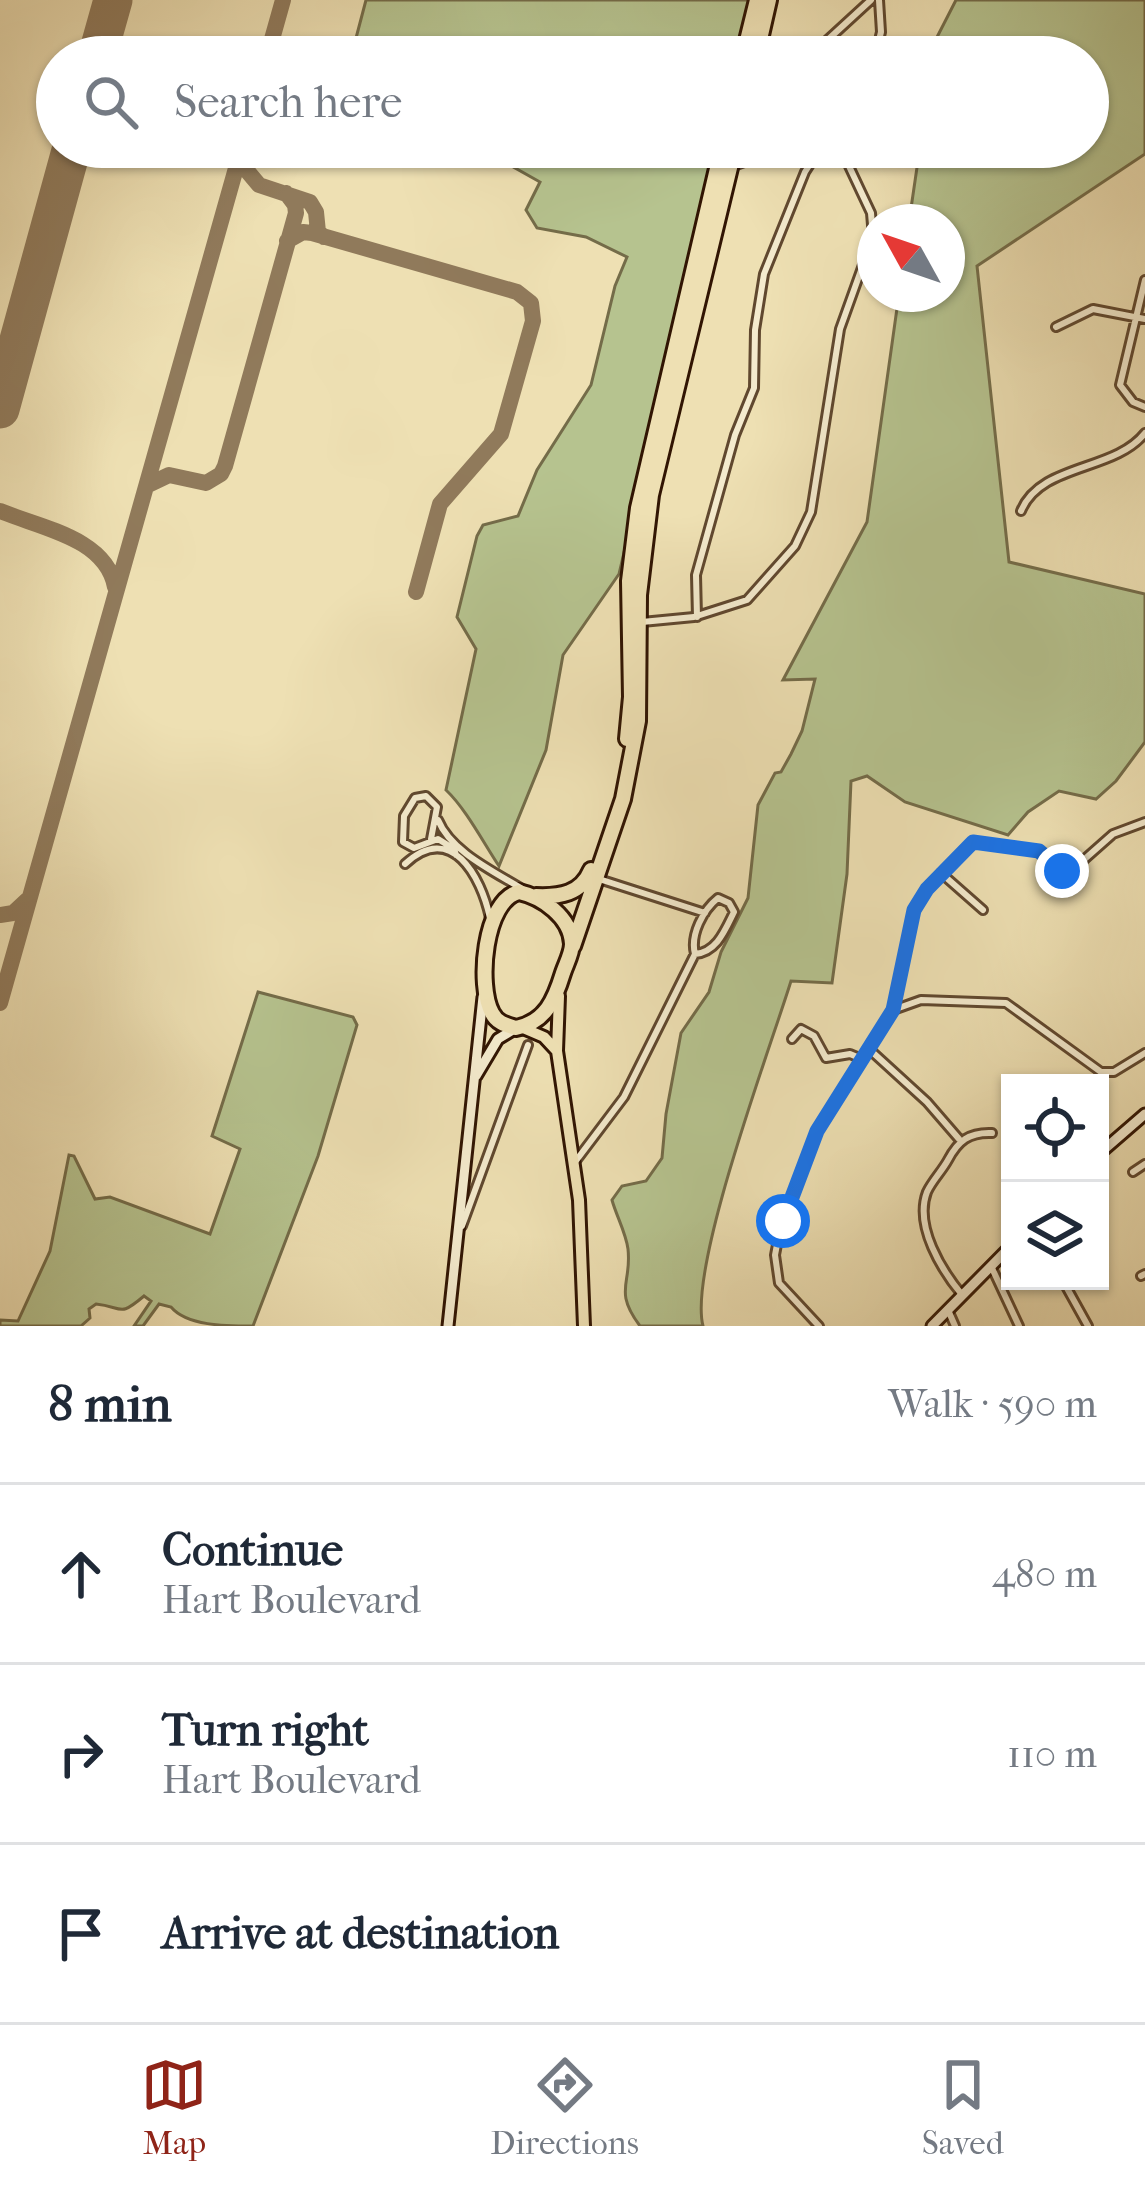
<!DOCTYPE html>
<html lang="en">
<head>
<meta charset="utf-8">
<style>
	body { margin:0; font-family:"IM FELL French Canon",serif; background:#f6f6f7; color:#1f2937 }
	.controls { position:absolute; right:36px; bottom:36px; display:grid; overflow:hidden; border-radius:0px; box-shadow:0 3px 9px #0004 }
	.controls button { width:108px; height:108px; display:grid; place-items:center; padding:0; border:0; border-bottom:3px solid #e0e1e3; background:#fff; color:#1f2937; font:60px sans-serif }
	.compass { position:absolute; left:857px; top:204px; width:108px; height:108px; border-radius:50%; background:#fff; box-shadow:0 3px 9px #0004; rotate:310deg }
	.stop { position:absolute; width:36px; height:36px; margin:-27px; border:9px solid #1a73e8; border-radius:50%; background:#fff }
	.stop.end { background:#1a73e8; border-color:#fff; box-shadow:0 3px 12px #0008 }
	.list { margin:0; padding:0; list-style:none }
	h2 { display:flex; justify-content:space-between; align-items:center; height:156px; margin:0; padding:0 48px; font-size:51px }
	h2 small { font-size:39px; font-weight:400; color:#747a83 }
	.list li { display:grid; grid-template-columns:78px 1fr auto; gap:36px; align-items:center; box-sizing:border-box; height:180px; padding:0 48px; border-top:3px solid #e0e1e3 }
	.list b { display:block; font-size:45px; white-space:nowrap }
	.list p { margin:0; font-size:39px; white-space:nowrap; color:#747a83 }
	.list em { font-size:39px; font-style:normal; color:#747a83 }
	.icon { flex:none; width:66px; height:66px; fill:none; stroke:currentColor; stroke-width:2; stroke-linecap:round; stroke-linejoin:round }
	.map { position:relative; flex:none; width:1145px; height:1326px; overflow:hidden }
	.search { position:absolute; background:#fff; box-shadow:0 3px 9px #0004; left:36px; right:36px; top:36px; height:132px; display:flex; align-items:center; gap:30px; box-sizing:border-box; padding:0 42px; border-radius:66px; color:#747a83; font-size:45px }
	.sheet { height:696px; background:#fff }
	nav { display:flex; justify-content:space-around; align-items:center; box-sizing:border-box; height:168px; border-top:3px solid #e0e1e3; background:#fff; font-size:33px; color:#747a83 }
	nav a { display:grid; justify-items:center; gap:6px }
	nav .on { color:#8f2418 }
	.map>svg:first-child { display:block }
</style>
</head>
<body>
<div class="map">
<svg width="1145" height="1326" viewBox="0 0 1145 1326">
	<rect width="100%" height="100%" fill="#eee0b3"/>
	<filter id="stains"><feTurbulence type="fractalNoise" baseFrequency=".00167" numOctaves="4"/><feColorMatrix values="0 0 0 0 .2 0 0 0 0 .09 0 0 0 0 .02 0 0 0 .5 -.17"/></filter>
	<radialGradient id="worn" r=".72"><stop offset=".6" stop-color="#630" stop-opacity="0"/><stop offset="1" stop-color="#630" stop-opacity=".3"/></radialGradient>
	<path fill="#b6c38f" stroke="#746c49" stroke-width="3" d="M366 0H754L740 57H351Z
		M956 0H1145V154L977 266 1009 562 1145 594V742L1116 781 1096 799 1059 791 1028 812 1008 835 905 802 867 776 851 781 847 874 832 983 791 981C770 1049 688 1268 703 1326H640C613 1290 632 1284 628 1249 626 1233 616 1215 612 1200L622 1186 646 1181 662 1158 666 1114 681 1033 709 992 721 952 748 898 758 805 775 773 781 772 791 754 802 731 815 679 783 680 867 522 899 294H947V222H909L920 147H1088V57H932L934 43Z
		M478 147H719L619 574 563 655 546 750 499 866C483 842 466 809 446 790L476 649 457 617 477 536 483 525 518 516 537 470 591 385 615 286 627 257 586 237 537 228 526 210 540 182Z
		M258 992 353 1017 357 1025 318 1156 253 1326C225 1326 187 1326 171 1307L159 1304 143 1326H134L151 1301 144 1296C118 1318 124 1307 96 1304L89 1309 90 1318 81 1326H0V1320L18 1321 50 1251 69 1155 74 1156 95 1199 110 1197 210 1234 240 1149 212 1136Z"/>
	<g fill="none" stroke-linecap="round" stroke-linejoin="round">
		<path stroke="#907a5b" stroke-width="16" d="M267 57 283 0
			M238 160 259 185 310 202 316 212 318 232 324 237
			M287 241 303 232 312 233 517 292 531 303 533 321 501 434 440 504 416 592
			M148 485 169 475 206 483 221 474 225 466 296 213 295 205 286 193
			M0 511C41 528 106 538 115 587
			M0 915 13 913 27 900
			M0 1003 242 147"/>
		<path stroke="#907a5b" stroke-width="39" d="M97 57 113 0
			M0 409 72 147"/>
		<g stroke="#60482f" stroke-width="12">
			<path id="street" d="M809 57 871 0
				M875 57 881 32 879 0
				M734 166 750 160 758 147
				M1145 280 1120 385 1133 402 1145 407
				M1056 327 1093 309 1145 319
				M1021 511C1041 463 1114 472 1145 433
				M697 617 696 575 735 435 754 388 755 330 764 274 805 172 821 147
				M642 622 694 617 747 600 795 546 811 512 840 329 873 237 871 213 840 147
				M438 820C451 852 495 872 524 890
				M431 839 437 807 426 796 415 798 404 816 403 842 414 848 438 839 454 849 456 855
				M405 864C451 821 481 876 490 918
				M941 873 983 910
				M599 879 705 913
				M718 898 729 903 734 912C725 930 717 952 695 954 690 935 703 910 718 898Z
				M893 1010 921 1000 1006 1003 1101 1072H1114L1145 1053
				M792 1039 801 1029 814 1036 826 1058 850 1054 862 1059
				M869 1049 927 1102 959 1139
				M575 1162 624 1097 695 954
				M1133 1172 1145 1164
				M462 1226 528 1045
				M991 1266 1019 1326
				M1141 1276 1145 1274
				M1063 1281 1088 1326
				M963 1296C942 1271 914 1226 927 1192 932 1181 942 1171 948 1160 958 1141 969 1132 992 1133
				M948 1310 955 1326
				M819 1326 779 1283 775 1255 779 1234 817 1131 893 1010 914 910 927 889 973 842 1039 851 1062 871 1070 872 1113 834 1145 822"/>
		</g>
		<g stroke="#311503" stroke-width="15">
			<path id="secondary" d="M476 1076 498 1039 516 1028
				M1100 1153 1145 1114
				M448 1326 483 997
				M932 1326 1010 1247"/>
		</g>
		<g stroke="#311503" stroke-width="16">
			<path id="primary" d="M559 996 557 1051 579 1200 584 1326
				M523 1028 544 1037 557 1051"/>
		</g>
		<g stroke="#311503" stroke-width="20">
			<path id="highway" d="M743 57 757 0
				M756 57 769 0
				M627 739 631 697 629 581 638 508 722 147
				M519 892C542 897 571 917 572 944 572 953 566 964 563 973 555 999 546 1022 516 1028 506 1025 497 1023 492 1013 477 986 484 900 519 892Z
				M536 896C560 897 581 894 591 870
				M573 946 623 799 638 721 639 595 651 495 735 147"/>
		</g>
		<use href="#street" stroke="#f4ebce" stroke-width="6"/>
		<use href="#secondary" stroke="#f4ebce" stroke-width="9"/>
		<use href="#primary" stroke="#eee0b3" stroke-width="10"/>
		<use href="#highway" stroke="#eee0b3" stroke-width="14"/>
	</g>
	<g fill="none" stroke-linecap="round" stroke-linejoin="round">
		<path stroke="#1a73e8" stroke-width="15" d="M783 1221 817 1131 893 1010 914 910 927 889 973 842 1039 851 1062 871"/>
	</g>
	<rect width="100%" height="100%" filter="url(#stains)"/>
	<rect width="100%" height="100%" fill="url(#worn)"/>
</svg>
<div class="controls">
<button><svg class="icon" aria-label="locate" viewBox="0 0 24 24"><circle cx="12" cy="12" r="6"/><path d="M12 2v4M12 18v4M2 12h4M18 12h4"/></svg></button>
<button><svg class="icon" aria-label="layers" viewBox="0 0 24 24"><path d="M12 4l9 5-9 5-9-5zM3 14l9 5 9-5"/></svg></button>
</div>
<svg class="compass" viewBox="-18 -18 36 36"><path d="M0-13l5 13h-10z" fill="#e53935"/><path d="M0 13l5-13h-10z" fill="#747a83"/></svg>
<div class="stop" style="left:783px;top:1221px"></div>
<div class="stop end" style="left:1062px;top:871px"></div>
<div class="search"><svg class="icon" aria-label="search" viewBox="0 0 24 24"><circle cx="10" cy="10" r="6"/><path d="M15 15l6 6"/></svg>Search here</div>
</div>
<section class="sheet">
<h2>8 min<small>Walk · 590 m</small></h2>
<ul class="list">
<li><svg class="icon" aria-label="ahead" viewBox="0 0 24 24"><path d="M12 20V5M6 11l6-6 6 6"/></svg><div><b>Continue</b><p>Hart Boulevard</p></div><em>480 m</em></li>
<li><svg class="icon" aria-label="right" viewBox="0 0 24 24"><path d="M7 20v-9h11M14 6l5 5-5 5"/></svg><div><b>Turn right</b><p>Hart Boulevard</p></div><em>110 m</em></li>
<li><svg class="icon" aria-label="arrive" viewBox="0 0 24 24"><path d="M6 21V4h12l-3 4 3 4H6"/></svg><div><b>Arrive at destination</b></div></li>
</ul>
</section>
<nav>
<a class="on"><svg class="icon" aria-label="map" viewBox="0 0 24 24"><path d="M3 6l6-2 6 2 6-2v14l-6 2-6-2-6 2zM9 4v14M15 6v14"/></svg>Map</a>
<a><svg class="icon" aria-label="directions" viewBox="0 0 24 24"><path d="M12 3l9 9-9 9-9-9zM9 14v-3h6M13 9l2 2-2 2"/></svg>Directions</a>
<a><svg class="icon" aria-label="saved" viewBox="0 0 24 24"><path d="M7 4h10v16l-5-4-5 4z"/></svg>Saved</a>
</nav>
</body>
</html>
